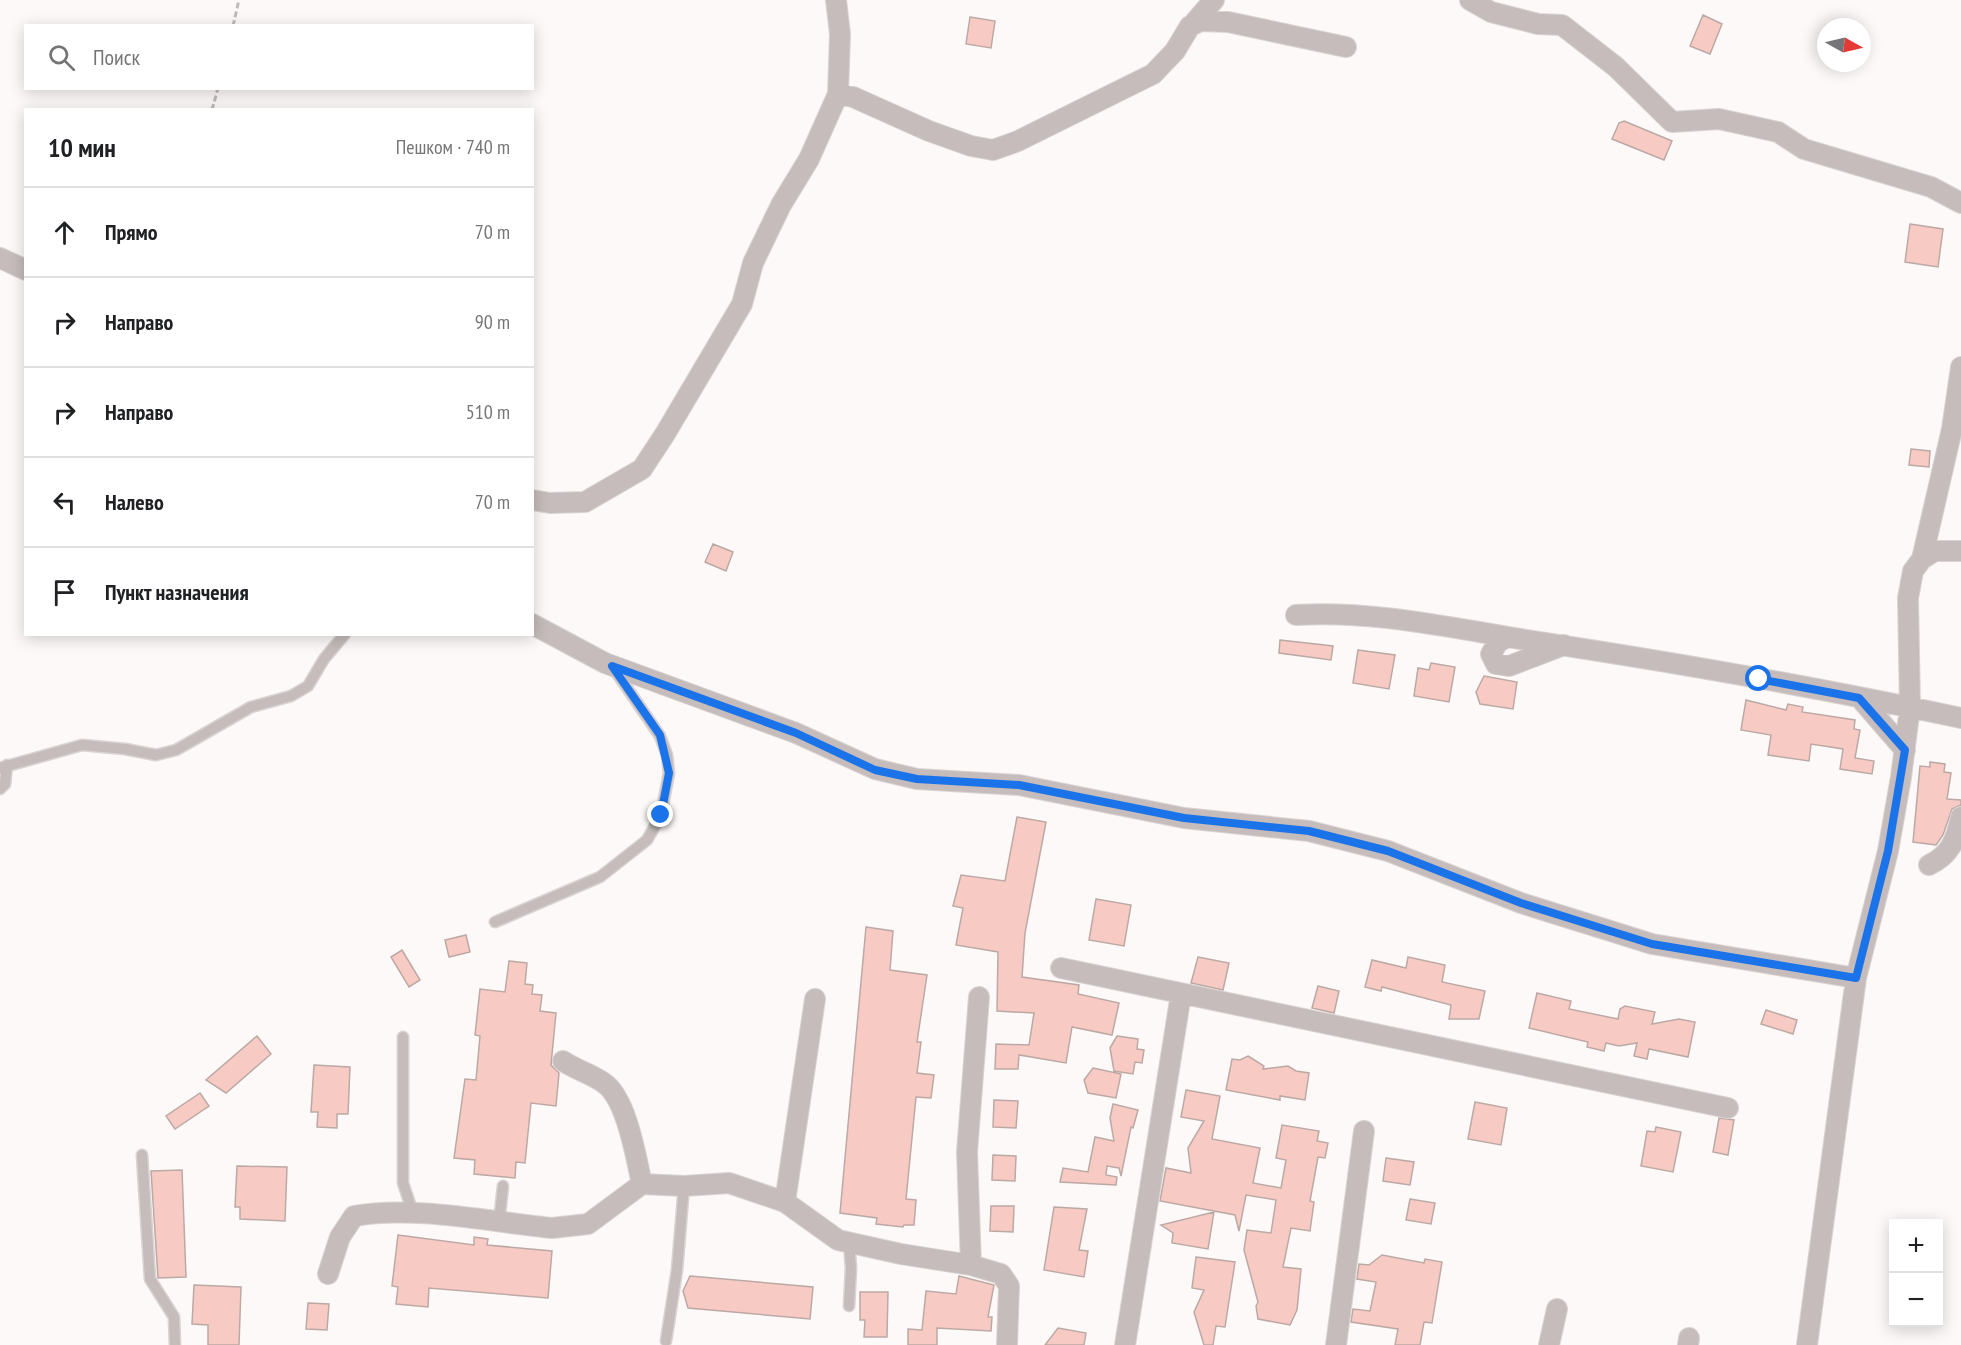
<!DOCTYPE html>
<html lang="ru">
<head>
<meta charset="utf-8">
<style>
	body { margin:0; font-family:"PT Sans Narrow",sans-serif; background:#f2f2f2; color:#202124 }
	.controls { position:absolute; right:18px; bottom:18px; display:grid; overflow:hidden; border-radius:0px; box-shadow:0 3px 15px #0003 }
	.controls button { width:54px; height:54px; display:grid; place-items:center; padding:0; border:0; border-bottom:2px solid #e0e0e0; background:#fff; color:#202124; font:30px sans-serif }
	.compass { position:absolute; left:1817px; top:18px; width:54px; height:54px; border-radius:50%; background:#fff; box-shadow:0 3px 15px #0003; rotate:98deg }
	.stop { position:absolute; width:18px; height:18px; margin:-14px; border:4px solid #1a73e8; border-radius:50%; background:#fff }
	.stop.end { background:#1a73e8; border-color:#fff; box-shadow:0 2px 6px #0008 }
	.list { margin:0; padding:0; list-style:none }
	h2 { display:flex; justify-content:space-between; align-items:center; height:78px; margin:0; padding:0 24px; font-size:26px }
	h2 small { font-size:20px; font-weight:400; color:#757577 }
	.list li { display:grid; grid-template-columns:39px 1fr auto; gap:18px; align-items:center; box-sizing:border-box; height:90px; padding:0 24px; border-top:2px solid #e0e0e0 }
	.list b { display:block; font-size:22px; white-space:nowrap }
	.list em { font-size:20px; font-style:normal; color:#757577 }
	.icon { flex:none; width:33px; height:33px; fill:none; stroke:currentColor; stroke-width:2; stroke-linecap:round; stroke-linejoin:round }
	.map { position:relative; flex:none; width:1961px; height:1345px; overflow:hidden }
	.search { position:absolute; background:#fff; box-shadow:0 3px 15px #0003; left:24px; top:24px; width:510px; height:66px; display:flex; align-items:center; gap:15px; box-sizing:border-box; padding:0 21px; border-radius:0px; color:#757577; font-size:22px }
	.panel { position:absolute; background:#fff; box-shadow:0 3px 15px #0003; left:24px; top:108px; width:510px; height:528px; border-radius:0px }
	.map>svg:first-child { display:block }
</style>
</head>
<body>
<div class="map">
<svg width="1961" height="1345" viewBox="0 0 1961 1345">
	<rect width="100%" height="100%" fill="#fdf9f8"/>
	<path fill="#f7cbc3" stroke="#bca9a5" stroke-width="1.5" d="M1703 15 1722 24 1710 54 1690 46Z
		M970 17 995 21 991 48 966 44Z
		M1624 121 1672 141 1664 160 1612 139 1619 123Z
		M1910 224 1943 229 1938 267 1905 262Z
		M1911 449 1930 451 1929 467 1909 465Z
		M713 544 733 552 726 571 705 562Z
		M1280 640 1333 646 1331 660 1279 653Z
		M1358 650 1395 655 1389 689 1353 683Z
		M1431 663 1455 667 1449 702 1414 696 1418 668 1429 670Z
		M1484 676 1517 682 1513 709 1480 704 1476 692Z
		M1746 700 1786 710 1788 704 1803 707 1802 712 1855 720 1854 729 1860 730 1855 758 1874 761 1872 774 1840 769 1843 749 1811 744 1809 761 1768 755 1771 735 1741 730Z
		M1930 762 1945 764 1944 772 1951 773 1947 799 1961 800V805L1952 809 1943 835 1936 845 1913 842 1920 766 1930 767Z
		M1017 817 1046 822 1025 933 1022 977 1079 985 1078 994 1119 1003 1112 1035 1072 1027 1066 1063 1019 1055 1018 1069H995L996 1044 1029 1045 1034 1013 997 1011 998 952 956 945 963 908 953 906 961 875 1005 881Z
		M1096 899 1131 905 1124 946 1089 940Z
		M866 927 893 931 890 970 927 975 917 1042H921L917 1073 934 1075 931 1098 916 1097 906 1199 916 1200 914 1225H904L903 1227 876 1224 877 1218 840 1213Z
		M466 935 470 952 449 957 445 940Z
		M402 950 420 980 409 987 391 957Z
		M1198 957 1229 963 1223 990 1191 983Z
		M1408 957 1445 965 1442 982 1485 991 1479 1019H1449L1451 1005 1382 987 1381 991 1365 987 1372 960 1406 968Z
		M509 961 527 963 525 984 533 985 532 994 542 995 540 1011 556 1013 551 1065 559 1073 556 1106 531 1103 525 1163 516 1162 515 1178 474 1174 475 1160 454 1158 465 1079 476 1080 480 1036 475 1035 480 989 505 992Z
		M1318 986 1339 991 1334 1013 1312 1008Z
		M1537 993 1571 1001 1569 1009 1618 1019 1620 1009 1625 1006 1655 1012 1652 1024 1679 1019 1695 1022 1688 1057 1649 1049 1647 1059 1634 1056 1637 1043 1619 1046 1606 1043 1604 1051 1587 1047 1588 1042 1529 1028Z
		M1766 1010 1797 1020 1793 1034 1761 1024Z
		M257 1036 271 1054 226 1093 206 1080Z
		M1117 1036 1138 1039 1137 1049 1144 1050 1142 1063 1135 1062 1133 1074 1114 1071 1110 1048Z
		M1248 1056 1264 1066 1263 1069 1288 1066 1296 1071 1309 1073 1305 1100 1280 1096V1100L1226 1090 1232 1059 1240 1060Z
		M314 1065 350 1067 348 1114H337V1128L317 1127 318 1112H311Z
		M1093 1068 1121 1074 1116 1098 1088 1093 1084 1080Z
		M1186 1090 1220 1096 1212 1139 1260 1148 1253 1183 1281 1188 1286 1160 1276 1158 1282 1125 1319 1131 1317 1141 1328 1143 1325 1158 1318 1157 1310 1201 1314 1202 1310 1231 1291 1228 1283 1267 1301 1269 1297 1310 1290 1325 1258 1319 1256 1306 1258 1302 1244 1250 1247 1230 1271 1233 1276 1200 1246 1195 1239 1231 1235 1215 1160 1201 1166 1168 1191 1173 1188 1148 1204 1121 1181 1117Z
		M200 1093 209 1106 175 1129 166 1116Z
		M994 1100 1018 1101 1016 1128 993 1127Z
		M1475 1102 1507 1108 1501 1145 1468 1139Z
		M1113 1104 1138 1110 1133 1128 1131 1127 1121 1176 1119 1168 1107 1166 1106 1175 1117 1177 1116 1185 1060 1182 1063 1168 1088 1172 1095 1137 1114 1141 1110 1118Z
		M1719 1118 1734 1120 1728 1155 1713 1152Z
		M1656 1127 1681 1132 1673 1172 1641 1166 1647 1131 1655 1132Z
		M993 1155 1016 1156 1015 1181 992 1180Z
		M1386 1158 1414 1162 1410 1185 1383 1181Z
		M237 1166 287 1167 285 1221 240 1219V1207H235Z
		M182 1170 186 1277 158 1278 151 1171Z
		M1410 1199 1435 1203 1431 1224 1406 1220Z
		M991 1206H1014L1013 1232 990 1231Z
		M1054 1207 1087 1209 1079 1250 1088 1251 1084 1277 1044 1270Z
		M1214 1212 1208 1249 1172 1243 1173 1233 1161 1225Z
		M398 1235 474 1245V1237L488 1239 487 1245 552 1251 548 1298 429 1288 428 1307 396 1304 398 1287 392 1286Z
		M1382 1255 1424 1263 1425 1259 1442 1262 1432 1323 1424 1322 1420 1345H1395L1398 1329 1351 1322 1353 1309 1370 1311 1376 1282 1357 1279 1359 1264 1369 1265Z
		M1196 1257 1235 1262 1225 1327 1216 1326 1213 1345H1204L1194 1312 1204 1290 1192 1288Z
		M690 1276 813 1287 810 1319 688 1308 683 1291Z
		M959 1276 994 1285 988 1317H992L991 1331 937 1328V1345H908V1329L922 1330 926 1291 956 1294Z
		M194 1285 241 1287 239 1345H208V1325L192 1324Z
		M860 1292H888L887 1337H864L865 1320H860Z
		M308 1303 329 1304 327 1330 306 1329Z
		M1058 1328 1086 1333 1084 1345H1045Z"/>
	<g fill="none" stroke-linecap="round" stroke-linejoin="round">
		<g stroke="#d9d4d3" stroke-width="13">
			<path id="lane" d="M0 768 82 745 125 749 156 755 176 750 251 707 291 696 308 686 324 659 345 634
				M0 789 5 784 7 765
				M495 922 600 877 647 840 661 815 669 773 667 755 660 736 614 669
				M403 1037V1183L413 1213
				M142 1155 150 1279 174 1317 175 1345
				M499 1223 503 1186
				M849 1242 851 1268 849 1306
				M666 1341 677 1270 684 1186"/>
		</g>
		<g stroke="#d9d4d3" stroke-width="22">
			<path id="street" d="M1470 0 1491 12 1538 24 1562 25 1616 67 1672 122 1719 119 1778 132 1804 149 1931 187 1961 203
				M1193 24 1214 0
				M838 94 853 97 929 131 971 146 993 150 1018 141 1153 74 1175 51 1190 26 1201 21 1228 22 1346 47
				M0 258 26 270
				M532 500 550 503 585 502 642 469 665 434 742 304 753 263 781 205 809 159 838 94 840 34 836 0
				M1922 559 1935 551H1961
				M1296 615C1372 610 1452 628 1527 640 1672 662 1817 687 1961 718
				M532 624 605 663 796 733 875 769 917 779 1019 785 1184 818 1309 831 1388 851 1521 903 1652 944 1856 978
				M1508 637 1498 642 1491 654 1496 664 1509 666 1564 645
				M1859 697 1905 750
				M1929 865C1950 855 1956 840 1961 817
				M1061 968 1728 1108
				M563 1061C576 1070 592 1074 604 1083 627 1099 636 1158 642 1184
				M785 1202 815 999
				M971 1265 967 1152 979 997
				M328 1274 340 1237 354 1216C412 1205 492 1222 552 1228L588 1224 642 1184 684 1186 729 1183 785 1202 838 1240 901 1254 971 1265 1001 1274 1009 1286 1007 1345
				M1125 1345 1181 994
				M1336 1345 1364 1131
				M1549 1345 1557 1309
				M1688 1345 1689 1338
				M1807 1345 1856 978 1888 851 1901 777 1910 707 1908 598 1913 571 1922 559 1952 429 1961 367"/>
		</g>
		<path stroke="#c0bbba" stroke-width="3" stroke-dasharray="6 3" stroke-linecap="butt" d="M233 26 239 0
			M212 110 218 88"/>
		<use href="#lane" stroke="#c5bcbb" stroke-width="10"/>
		<use href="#street" stroke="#c5bcbb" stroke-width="20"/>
	</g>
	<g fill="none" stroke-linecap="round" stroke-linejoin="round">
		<path stroke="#1a73e8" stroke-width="8" d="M661 815 669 773 660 735 612 666 796 733 875 770 917 779 1019 785 1184 818 1309 831 1388 851 1521 903 1652 944 1856 978 1888 851 1905 750 1859 698 1759 679"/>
	</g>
</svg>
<div class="controls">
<button>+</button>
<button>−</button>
</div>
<svg class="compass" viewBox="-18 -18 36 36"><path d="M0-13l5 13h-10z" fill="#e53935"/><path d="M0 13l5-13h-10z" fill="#757577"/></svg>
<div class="stop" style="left:1759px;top:679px"></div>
<div class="stop end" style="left:661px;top:815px"></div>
<div class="search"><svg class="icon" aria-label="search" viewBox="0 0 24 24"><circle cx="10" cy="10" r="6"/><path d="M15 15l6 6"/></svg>Поиск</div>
<section class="panel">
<h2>10 мин<small>Пешком · 740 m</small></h2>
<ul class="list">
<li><svg class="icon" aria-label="ahead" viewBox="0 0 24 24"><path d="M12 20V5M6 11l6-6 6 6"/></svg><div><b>Прямо</b></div><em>70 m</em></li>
<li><svg class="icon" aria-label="right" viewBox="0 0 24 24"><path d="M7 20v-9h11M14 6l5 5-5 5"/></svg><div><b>Направо</b></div><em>90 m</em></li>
<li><svg class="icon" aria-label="right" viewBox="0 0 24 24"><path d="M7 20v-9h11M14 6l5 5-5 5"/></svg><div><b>Направо</b></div><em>510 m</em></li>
<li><svg class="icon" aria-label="left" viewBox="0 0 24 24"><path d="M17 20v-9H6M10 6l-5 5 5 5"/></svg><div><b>Налево</b></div><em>70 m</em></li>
<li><svg class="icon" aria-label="arrive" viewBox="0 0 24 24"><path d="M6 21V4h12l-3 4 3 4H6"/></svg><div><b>Пункт назначения</b></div></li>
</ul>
</section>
</div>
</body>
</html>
